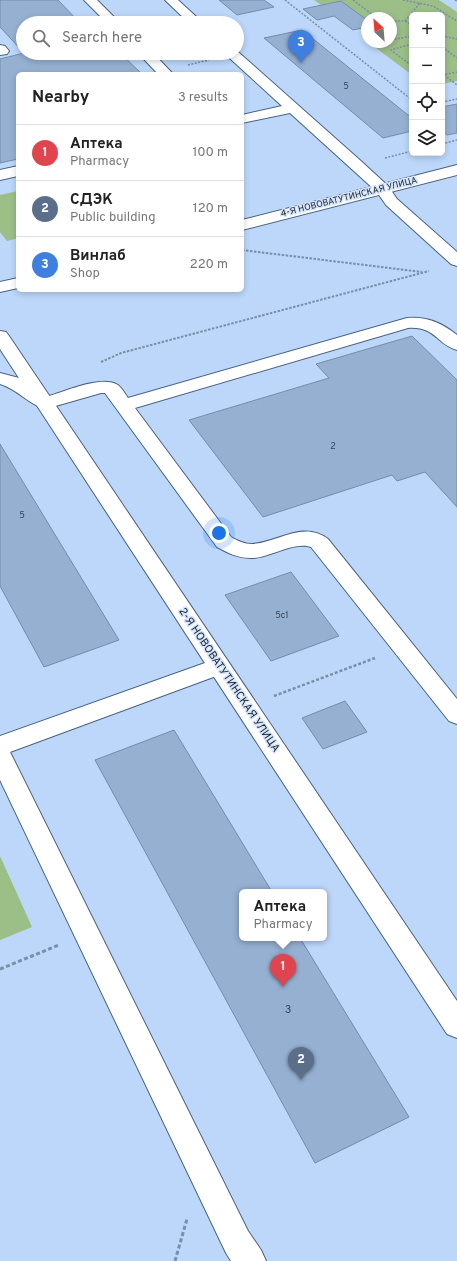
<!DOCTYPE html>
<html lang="en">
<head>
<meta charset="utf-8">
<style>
	body { margin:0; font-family:Overpass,sans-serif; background:#f2f2f2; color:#222 }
	.controls { position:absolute; right:12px; top:12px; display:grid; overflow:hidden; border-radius:6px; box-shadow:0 2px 6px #0003 }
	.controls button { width:36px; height:36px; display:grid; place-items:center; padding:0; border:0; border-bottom:1px solid #e0e0e0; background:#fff; color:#222; font:20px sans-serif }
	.compass { position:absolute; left:361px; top:12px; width:36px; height:36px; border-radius:50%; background:#fff; box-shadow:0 2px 6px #0003; rotate:334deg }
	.you { position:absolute; left:219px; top:533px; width:14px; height:14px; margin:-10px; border:3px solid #fff; border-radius:50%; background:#1a73e8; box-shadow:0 0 0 6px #1a73e833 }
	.badge { display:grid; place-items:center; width:26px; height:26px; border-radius:50%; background:#b45309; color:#fff; font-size:13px; font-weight:700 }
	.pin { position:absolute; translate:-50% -33px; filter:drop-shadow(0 1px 2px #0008) }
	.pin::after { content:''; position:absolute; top:21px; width:14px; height:12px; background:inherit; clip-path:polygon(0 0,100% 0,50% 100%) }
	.popup { position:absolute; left:239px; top:889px; width:88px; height:52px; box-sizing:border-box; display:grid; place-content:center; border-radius:6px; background:#fff; filter:drop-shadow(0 1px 3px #0005); font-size:13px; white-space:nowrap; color:#767676 }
	.popup b { font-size:15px; color:#222 }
	.popup::after { content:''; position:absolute; left:50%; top:100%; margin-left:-8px; border:8px solid transparent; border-top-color:#fff }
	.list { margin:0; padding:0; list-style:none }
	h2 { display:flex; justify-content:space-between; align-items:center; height:52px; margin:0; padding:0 16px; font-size:17px }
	h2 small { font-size:13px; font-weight:400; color:#767676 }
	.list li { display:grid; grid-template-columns:26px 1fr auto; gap:12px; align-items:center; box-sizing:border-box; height:56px; padding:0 16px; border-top:1px solid #e0e0e0 }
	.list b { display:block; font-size:15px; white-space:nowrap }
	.list p { margin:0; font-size:13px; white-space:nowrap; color:#767676 }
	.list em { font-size:13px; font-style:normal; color:#767676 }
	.icon { flex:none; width:22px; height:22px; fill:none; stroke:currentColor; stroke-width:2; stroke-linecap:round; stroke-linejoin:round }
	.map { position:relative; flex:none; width:457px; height:1261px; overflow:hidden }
	.search { position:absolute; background:#fff; box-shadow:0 2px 6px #0003; left:16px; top:16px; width:228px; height:44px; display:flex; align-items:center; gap:10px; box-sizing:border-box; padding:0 14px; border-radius:22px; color:#767676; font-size:15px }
	.panel { position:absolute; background:#fff; box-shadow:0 2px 6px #0003; left:16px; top:72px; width:228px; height:220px; border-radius:6px }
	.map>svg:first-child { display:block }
</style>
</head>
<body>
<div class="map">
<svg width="457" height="1261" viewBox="0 0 457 1261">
	<rect width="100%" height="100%" fill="#bcd7fa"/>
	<path fill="#9cbf88" d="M314 0H439L457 12V81L442 84V15H412V75L368 42H391V18H367V20L341 1 321 5Z
		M18 191V238L7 241 0 232V195Z
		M0 856 32 927 0 940Z"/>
	<path fill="#96b0d2" stroke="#738cad" d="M0 0H58L80 23H23V52L0 27Z
		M219 0H264L274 7 237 15Z
		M341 1 367 20V27L353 30 334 16 317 20 303 9Z
		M302 30 408 115H412V131L383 138 264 38Z
		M24 53H110L113 56 121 54 142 74H18V159L0 163V59Z
		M457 104V133L447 135 442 131V107Z
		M412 336 457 380V507L425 472 397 481 392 475 263 517 189 420 329 378 316 364Z
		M0 444 119 640 44 667 0 586Z
		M291 572 339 636 271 661 225 595Z
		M345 701 367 732 323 749 302 718Z
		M174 730 272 892H242V938H300L409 1117 315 1163 95 760Z"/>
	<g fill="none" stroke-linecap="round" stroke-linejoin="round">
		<g stroke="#4a6280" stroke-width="2">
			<path id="service" d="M84 0H97L120 23H107Z
				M165 0H178L203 23H189Z
				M0 45 5 46 9 51 7 54 0 55Z
				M237 51 362 162 388 186 397 199 457 252V266L451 264 386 205 377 192 290 113 242 123V115L282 106 224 53H237Z
				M138 53H153L173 74H158Z
				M18 166V176L0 180V170Z
				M407 318C427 316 442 323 457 335V350C437 345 436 326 408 328L135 408 231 537C238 541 244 544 252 544 277 543 303 520 328 539L457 699V724L449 721 311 547C294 541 271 557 253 558 240 559 228 553 217 547L105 393H101L45 409C30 405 17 389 0 384V373L23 379 49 396C66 391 100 376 116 384 121 386 125 394 128 398Z
				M219 658 227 660 230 666 227 672 10 752 248 1231 261 1250 266 1261H231L226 1253 0 780V736Z"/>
		</g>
		<g stroke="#4a6280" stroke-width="2">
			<path id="minor" d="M457 165V175L242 230V220Z
				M18 278V288L0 292V282Z
				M0 331 6 332 9 336 457 1001V1038L447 1034 0 349Z"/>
		</g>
		<path stroke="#7a8ea8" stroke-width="1.5" stroke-dasharray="2 1.5" stroke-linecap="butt" d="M285 0 412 100
			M353 0 377 18
			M403 0 433 6 457 21
			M455 0 457 1
			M391 21H405L412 25
			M405 21 420 3
			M367 29 362 31 367 36
			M442 36 457 39
			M391 40 412 36
			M375 42H384
			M412 44 391 50 412 66
			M442 47 457 58
			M188 65 209 60
			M442 75 457 72
			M444 75 457 85
			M442 102 457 99
			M442 144 457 140
			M385 158 412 151"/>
		<path stroke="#7a8ea8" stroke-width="2" stroke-dasharray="2.5 1.5" stroke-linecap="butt" d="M242 250 422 272
			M101 362 121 353 429 271"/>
		<path stroke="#7a8ea8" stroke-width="2.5" stroke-dasharray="3 2" stroke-linecap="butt" d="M274 696 375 658"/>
		<path stroke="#7a8ea8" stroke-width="3" stroke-dasharray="4 2.5" stroke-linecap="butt" d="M0 969 59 945
			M175 1261 187 1219"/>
		<use href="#service" fill="#fff" fill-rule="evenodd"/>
		<use href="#minor" fill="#fff" fill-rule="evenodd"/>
	</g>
	<g text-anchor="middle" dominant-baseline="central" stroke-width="3" stroke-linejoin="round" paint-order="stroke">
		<g font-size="9" fill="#394759">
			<text x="346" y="86">5</text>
			<text x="333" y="446">2</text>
			<text x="22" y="515">5</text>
			<text x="282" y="615">5с1</text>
		</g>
		<g font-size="9" fill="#1a2431" stroke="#d3e3f9">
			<text transform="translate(349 197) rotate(-14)">4-Я НОВОВАТУТИНСКАЯ УЛИЦА</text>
		</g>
		<g font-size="11" fill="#1a2431" stroke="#d3e3f9">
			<text transform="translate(229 680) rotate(56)">2-Я НОВОВАТУТИНСКАЯ УЛИЦА</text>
		</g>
		<g font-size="11" fill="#394759">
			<text x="288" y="1010">3</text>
		</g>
	</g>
</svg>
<div class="controls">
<button>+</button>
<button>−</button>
<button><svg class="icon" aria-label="locate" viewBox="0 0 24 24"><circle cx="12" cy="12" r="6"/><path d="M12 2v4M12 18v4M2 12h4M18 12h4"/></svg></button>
<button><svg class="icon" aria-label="layers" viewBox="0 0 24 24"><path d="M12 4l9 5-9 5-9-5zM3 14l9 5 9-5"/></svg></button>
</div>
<svg class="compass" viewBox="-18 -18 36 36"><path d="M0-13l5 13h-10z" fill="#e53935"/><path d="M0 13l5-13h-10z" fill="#767676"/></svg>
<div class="you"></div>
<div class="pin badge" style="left:283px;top:987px;background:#e0444e">1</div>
<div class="popup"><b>Аптека</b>Pharmacy</div>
<div class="pin badge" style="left:301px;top:1080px;background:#5c6f8a">2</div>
<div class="pin badge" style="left:301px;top:63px;background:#3f7fe0">3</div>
<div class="search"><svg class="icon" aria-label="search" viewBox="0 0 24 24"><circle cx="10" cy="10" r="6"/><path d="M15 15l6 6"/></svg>Search here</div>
<section class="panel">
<h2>Nearby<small>3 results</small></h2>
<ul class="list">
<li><span class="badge" style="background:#e0444e">1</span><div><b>Аптека</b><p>Pharmacy</p></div><em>100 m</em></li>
<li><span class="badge" style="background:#5c6f8a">2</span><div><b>СДЭК</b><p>Public building</p></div><em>120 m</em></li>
<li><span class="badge" style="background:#3f7fe0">3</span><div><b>Винлаб</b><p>Shop</p></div><em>220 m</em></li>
</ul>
</section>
</div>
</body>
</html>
